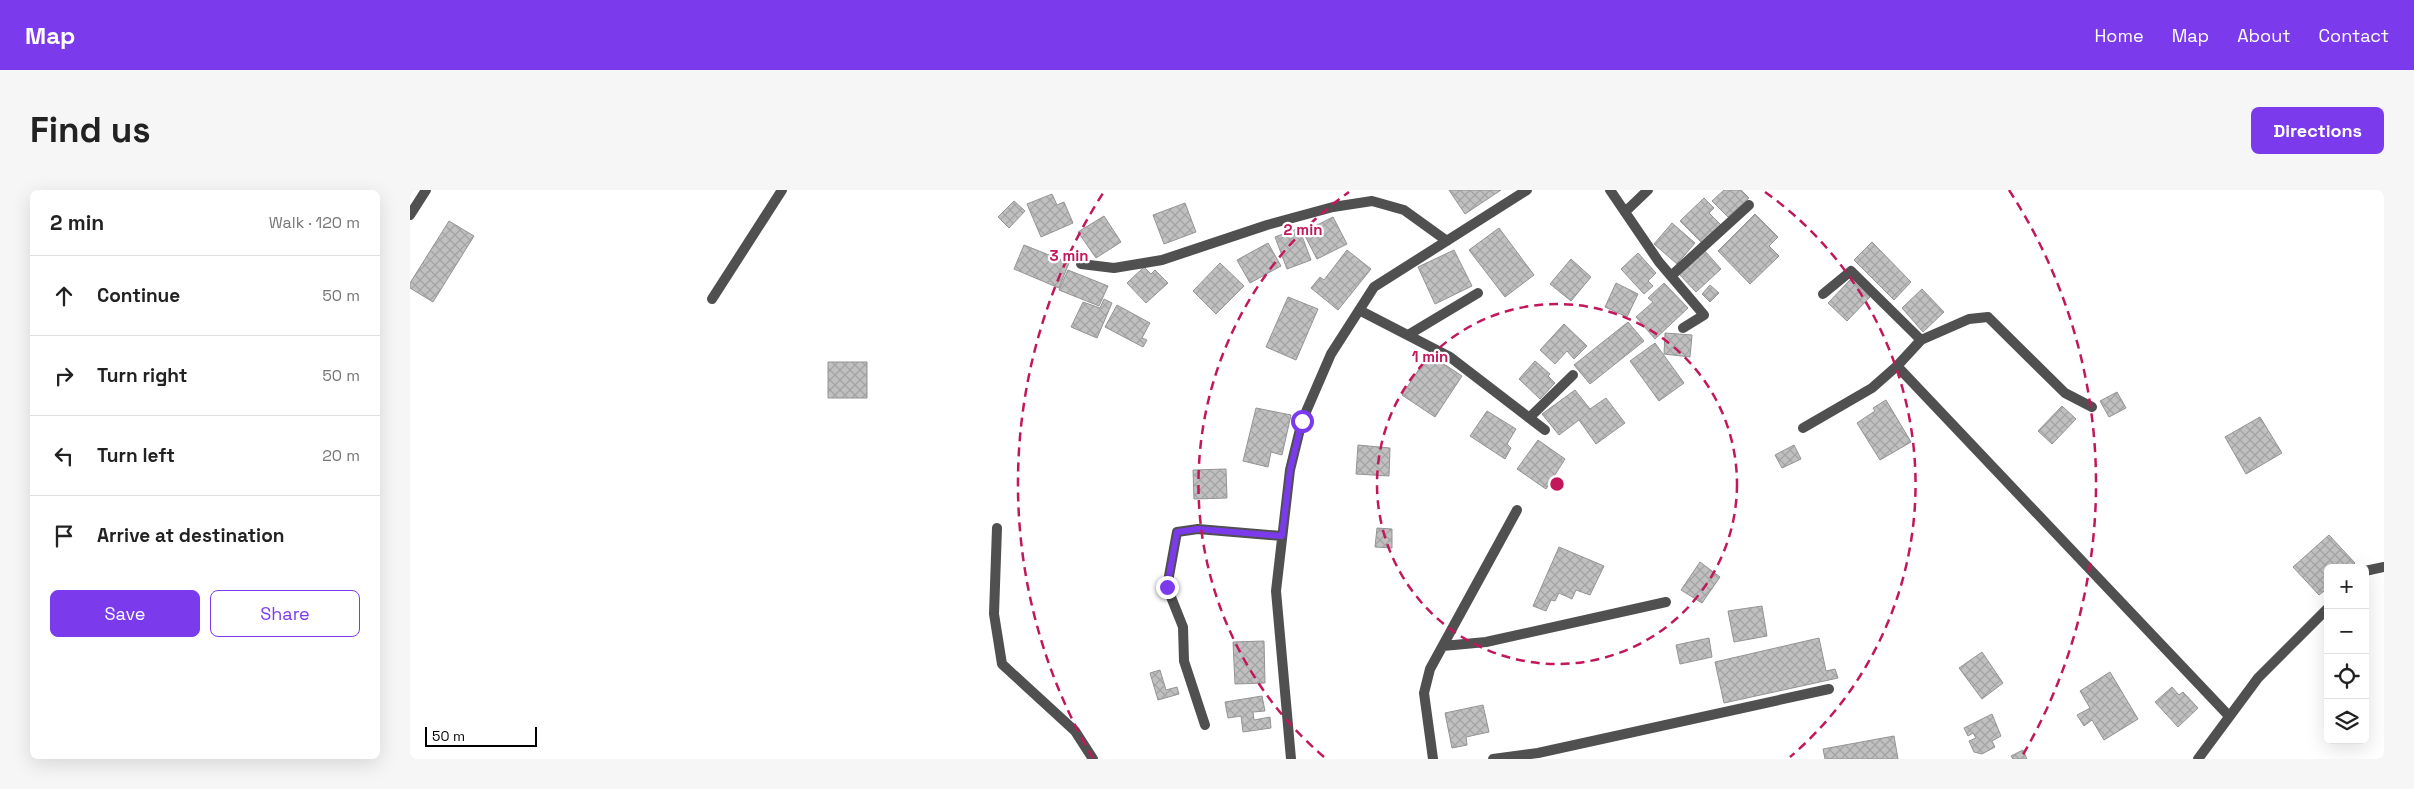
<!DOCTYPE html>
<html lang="en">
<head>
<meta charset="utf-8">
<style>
	body { margin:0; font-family:"Space Grotesk",sans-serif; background:#f6f6f6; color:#222 }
	.controls { position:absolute; right:15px; bottom:15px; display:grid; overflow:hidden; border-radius:8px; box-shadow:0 5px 20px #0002 }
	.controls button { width:45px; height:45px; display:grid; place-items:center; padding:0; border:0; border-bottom:1px solid #e0e0e0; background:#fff; color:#222; font:25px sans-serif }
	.scale { position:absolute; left:15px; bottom:12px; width:112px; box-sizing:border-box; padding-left:5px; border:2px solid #000; border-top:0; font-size:14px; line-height:18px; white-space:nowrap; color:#000; -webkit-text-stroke:4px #fff; paint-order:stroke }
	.stop { position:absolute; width:15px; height:15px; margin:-11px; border:4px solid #7c3aed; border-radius:50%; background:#fff }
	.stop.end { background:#7c3aed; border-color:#fff; box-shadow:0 1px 5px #0008 }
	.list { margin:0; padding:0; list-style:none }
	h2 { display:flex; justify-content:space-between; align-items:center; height:65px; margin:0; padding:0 20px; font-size:21px }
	h2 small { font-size:16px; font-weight:400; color:#767676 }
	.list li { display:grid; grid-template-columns:32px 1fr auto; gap:15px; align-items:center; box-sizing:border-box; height:80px; padding:0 20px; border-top:1px solid #e0e0e0 }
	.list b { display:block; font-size:19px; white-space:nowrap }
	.list em { font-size:16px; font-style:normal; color:#767676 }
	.actions { display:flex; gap:10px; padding:15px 20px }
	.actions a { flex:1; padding:11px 0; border:1px solid #7c3aed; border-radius:8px; text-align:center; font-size:18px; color:#7c3aed }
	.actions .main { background:#7c3aed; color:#fff }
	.icon { flex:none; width:28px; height:28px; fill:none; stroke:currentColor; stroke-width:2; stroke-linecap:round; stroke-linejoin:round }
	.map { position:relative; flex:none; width:1974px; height:569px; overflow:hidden; border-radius:8px }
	header { display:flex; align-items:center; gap:30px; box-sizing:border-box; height:70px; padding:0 25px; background:#7c3aed; color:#fff }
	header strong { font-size:24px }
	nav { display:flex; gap:28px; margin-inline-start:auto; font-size:18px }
	.intro { display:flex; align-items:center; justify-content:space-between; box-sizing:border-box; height:120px; padding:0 30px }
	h1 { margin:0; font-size:35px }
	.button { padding:12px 22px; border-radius:8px; background:#7c3aed; color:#fff; font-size:18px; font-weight:700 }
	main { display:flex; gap:30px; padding:0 30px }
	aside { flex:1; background:#fff; border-radius:8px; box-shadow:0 5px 20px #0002 }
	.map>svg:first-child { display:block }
</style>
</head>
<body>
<header>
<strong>Map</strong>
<nav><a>Home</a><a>Map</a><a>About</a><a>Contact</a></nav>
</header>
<div class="intro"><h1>Find us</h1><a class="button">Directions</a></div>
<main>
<aside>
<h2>2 min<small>Walk · 120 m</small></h2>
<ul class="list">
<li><svg class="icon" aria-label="ahead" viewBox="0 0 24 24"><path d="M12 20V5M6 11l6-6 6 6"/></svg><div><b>Continue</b></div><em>50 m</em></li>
<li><svg class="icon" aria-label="right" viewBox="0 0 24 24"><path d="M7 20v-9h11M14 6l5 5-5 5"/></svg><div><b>Turn right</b></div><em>50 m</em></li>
<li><svg class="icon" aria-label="left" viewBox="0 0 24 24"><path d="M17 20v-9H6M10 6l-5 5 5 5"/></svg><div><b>Turn left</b></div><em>20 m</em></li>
<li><svg class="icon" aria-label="arrive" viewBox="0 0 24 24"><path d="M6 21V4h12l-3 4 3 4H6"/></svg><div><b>Arrive at destination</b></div></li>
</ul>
<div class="actions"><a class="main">Save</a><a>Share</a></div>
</aside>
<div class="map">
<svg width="1974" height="569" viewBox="0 0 1974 569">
	<defs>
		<pattern id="building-cross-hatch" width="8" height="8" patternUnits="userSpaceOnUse" patternTransform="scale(1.25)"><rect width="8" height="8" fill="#c0c0c0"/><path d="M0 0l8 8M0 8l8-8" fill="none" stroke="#a3a3a3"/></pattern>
	</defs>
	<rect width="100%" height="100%" fill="#fff"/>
	<path fill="url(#building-cross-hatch)" stroke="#949494" d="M1039 0H1091L1055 24Z
		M1314 0H1331L1339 8 1318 27 1302 11Z
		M642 4 647 15 654 12 663 33 631 47 617 14Z
		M1294 8 1304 18 1299 23 1311 35 1292 53 1270 31Z
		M604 11 615 21 599 38 588 27Z
		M775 13 786 42 754 54 743 25Z
		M1345 24 1368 47 1359 56 1369 66 1340 94 1308 61Z
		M694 26 711 52 686 68 668 42Z
		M923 27 937 54 907 69 893 42Z
		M39 31 64 46 23 112 0 98V93Z
		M1262 33 1285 53 1267 74 1244 54Z
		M889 38 901 70 877 79 865 47Z
		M1089 38 1124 85 1095 107 1059 60Z
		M1462 52 1501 92 1484 110 1444 70Z
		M858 53 871 76 840 93 827 70Z
		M614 55 659 73 649 98 604 79Z
		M937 60 961 79 928 120 901 98 910 87 914 90Z
		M1044 60 1062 96 1025 114 1008 77Z
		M1294 60 1311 79 1286 102 1269 84Z
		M1228 63 1246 83 1238 91 1243 96 1234 104 1211 79Z
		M1161 69 1181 87 1161 111 1140 94Z
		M810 73 834 96 806 124 783 101Z
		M734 77 741 84 745 80 758 93 736 113 717 93Z
		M658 80 698 96 689 116 649 100Z
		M1441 89 1460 107 1437 131 1418 113Z
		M1206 93 1228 104 1217 127 1195 117Z
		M1254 93 1278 118 1245 149 1226 127 1243 112 1238 108Z
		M1300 95 1309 103 1300 112 1292 104Z
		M1512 99 1534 122 1513 142 1492 118Z
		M878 107 908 119 886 170 856 157Z
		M694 109 702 113 687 148 661 137 673 112 690 118Z
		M707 115 740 133 732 148 737 150 733 157 695 137Z
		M1218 132 1234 151 1180 194 1164 175Z
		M1154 134 1177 156 1164 169 1157 161 1145 174 1130 160Z
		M1255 143 1282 145 1280 167 1254 164Z
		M1245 153 1274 193 1249 211 1220 171Z
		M1019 164 1052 186 1025 227 992 205Z
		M1125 171 1140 184 1138 186 1145 193 1130 209 1109 189Z
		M418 172H457V208H418Z
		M1165 200 1180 219 1196 208 1215 233 1186 254 1169 230 1149 245 1132 224Z
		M1707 202 1716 218 1699 227 1690 211Z
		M1476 210 1501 252 1470 270 1447 233 1465 221 1463 218Z
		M1652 216 1666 229 1642 254 1628 241Z
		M846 218 881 225 872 265 861 262 858 277 833 271Z
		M1077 221 1106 239 1097 254 1101 258 1095 269 1060 246Z
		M1850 227 1872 263 1836 284 1815 247Z
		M1128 250 1155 269 1136 299 1107 279Z
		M948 255 980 258 979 286 946 284Z
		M1384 255 1391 269 1372 278 1365 265Z
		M816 279 817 308 784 309 783 280Z
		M967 338 982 339V358L965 357Z
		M1919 345 1945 373 1940 378H1918V398L1909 405 1883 377Z
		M1149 357 1194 376 1180 405 1166 400 1162 409 1149 403 1145 411 1141 410 1136 421 1123 416Z
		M1290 372 1310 387 1292 413 1271 400Z
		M1352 416 1357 446 1324 452 1318 421Z
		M1299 448 1302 467 1270 474 1266 455Z
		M1409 448 1416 481 1425 479 1428 488 1314 513 1305 472Z
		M854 451 855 493 825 494 823 452Z
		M1572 462 1593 493 1572 509 1549 478Z
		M750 480 756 500 767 497 769 504 748 510 740 483Z
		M1700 482 1728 529 1694 550 1682 530 1674 536 1667 525 1680 518 1670 501Z
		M1762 497 1769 505 1773 502 1788 518 1768 537 1745 512Z
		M852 506 855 521 843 522 844 530 860 527 861 538 833 542 831 526 818 528 815 512Z
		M1073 515 1079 542 1056 547 1057 555 1042 558 1035 523Z
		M1582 524 1591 546 1582 551 1585 557 1572 564 1564 562 1559 551 1566 548 1563 543 1558 546 1554 538Z
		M1484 546 1488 569H1415L1413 559Z
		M1613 560 1617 569H1603L1601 566Z"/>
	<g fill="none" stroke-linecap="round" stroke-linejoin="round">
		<path stroke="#505050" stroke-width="10" d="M1200 0 1249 72 1294 125 1273 138
			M1215 22 1238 0
			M0 25 16 0
			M671 74 704 78 752 70 857 35 923 17 962 11 994 20 1037 51
			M1261 86 1339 15
			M1413 104 1441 81 1511 150
			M302 109 372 0
			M949 120 1040 167 1135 240
			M998 145 1068 103
			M1487 176 1819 526
			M1119 228 1163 185
			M1393 238 1462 198 1487 176 1511 150 1559 129 1578 127 1655 203 1682 217
			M587 338 584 424 592 474 665 541 683 569
			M1955 381 1974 377
			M1033 456 1076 452 1256 412
			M795 535 774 471 773 437 757 397 767 342 788 339 872 346
			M881 569 866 401 880 280 892 231 921 164 964 97 1117 0
			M1023 569 1014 503 1020 479 1107 320
			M1083 569 1128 563 1419 499
			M1788 569 1848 488 1918 418"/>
	</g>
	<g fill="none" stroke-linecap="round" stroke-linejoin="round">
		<path stroke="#7c3aed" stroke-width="6" d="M757 397 767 342 788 339 872 346 880 280 892 231"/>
	</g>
	<g fill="none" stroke="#c2185b" stroke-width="2.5" stroke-dasharray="9 6">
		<circle cx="1147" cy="294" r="180"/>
		<path d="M914 567A359 359 0 0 1 939 2M1355 2A359 359 0 0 1 1380 567"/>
		<path d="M683 568A539 539 0 0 1 695 0M1599 0A539 539 0 0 1 1611 568"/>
	</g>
	<circle cx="1147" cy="294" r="8" fill="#c2185b" stroke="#fff" stroke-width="2.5"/>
	<g font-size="15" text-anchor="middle" font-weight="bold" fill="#c2185b" stroke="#fff" stroke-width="4.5" stroke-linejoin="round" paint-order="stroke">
		<text x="893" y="45">2 min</text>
		<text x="659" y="71">3 min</text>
		<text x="1020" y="172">1 min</text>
	</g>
</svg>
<div class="controls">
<button>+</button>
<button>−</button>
<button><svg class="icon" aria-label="locate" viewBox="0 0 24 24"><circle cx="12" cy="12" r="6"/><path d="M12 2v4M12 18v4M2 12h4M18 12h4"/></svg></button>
<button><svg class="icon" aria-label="layers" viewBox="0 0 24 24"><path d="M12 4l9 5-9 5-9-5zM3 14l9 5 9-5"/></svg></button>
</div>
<div class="scale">50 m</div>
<div class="stop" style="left:892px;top:231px"></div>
<div class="stop end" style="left:757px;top:397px"></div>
</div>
</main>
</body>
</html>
